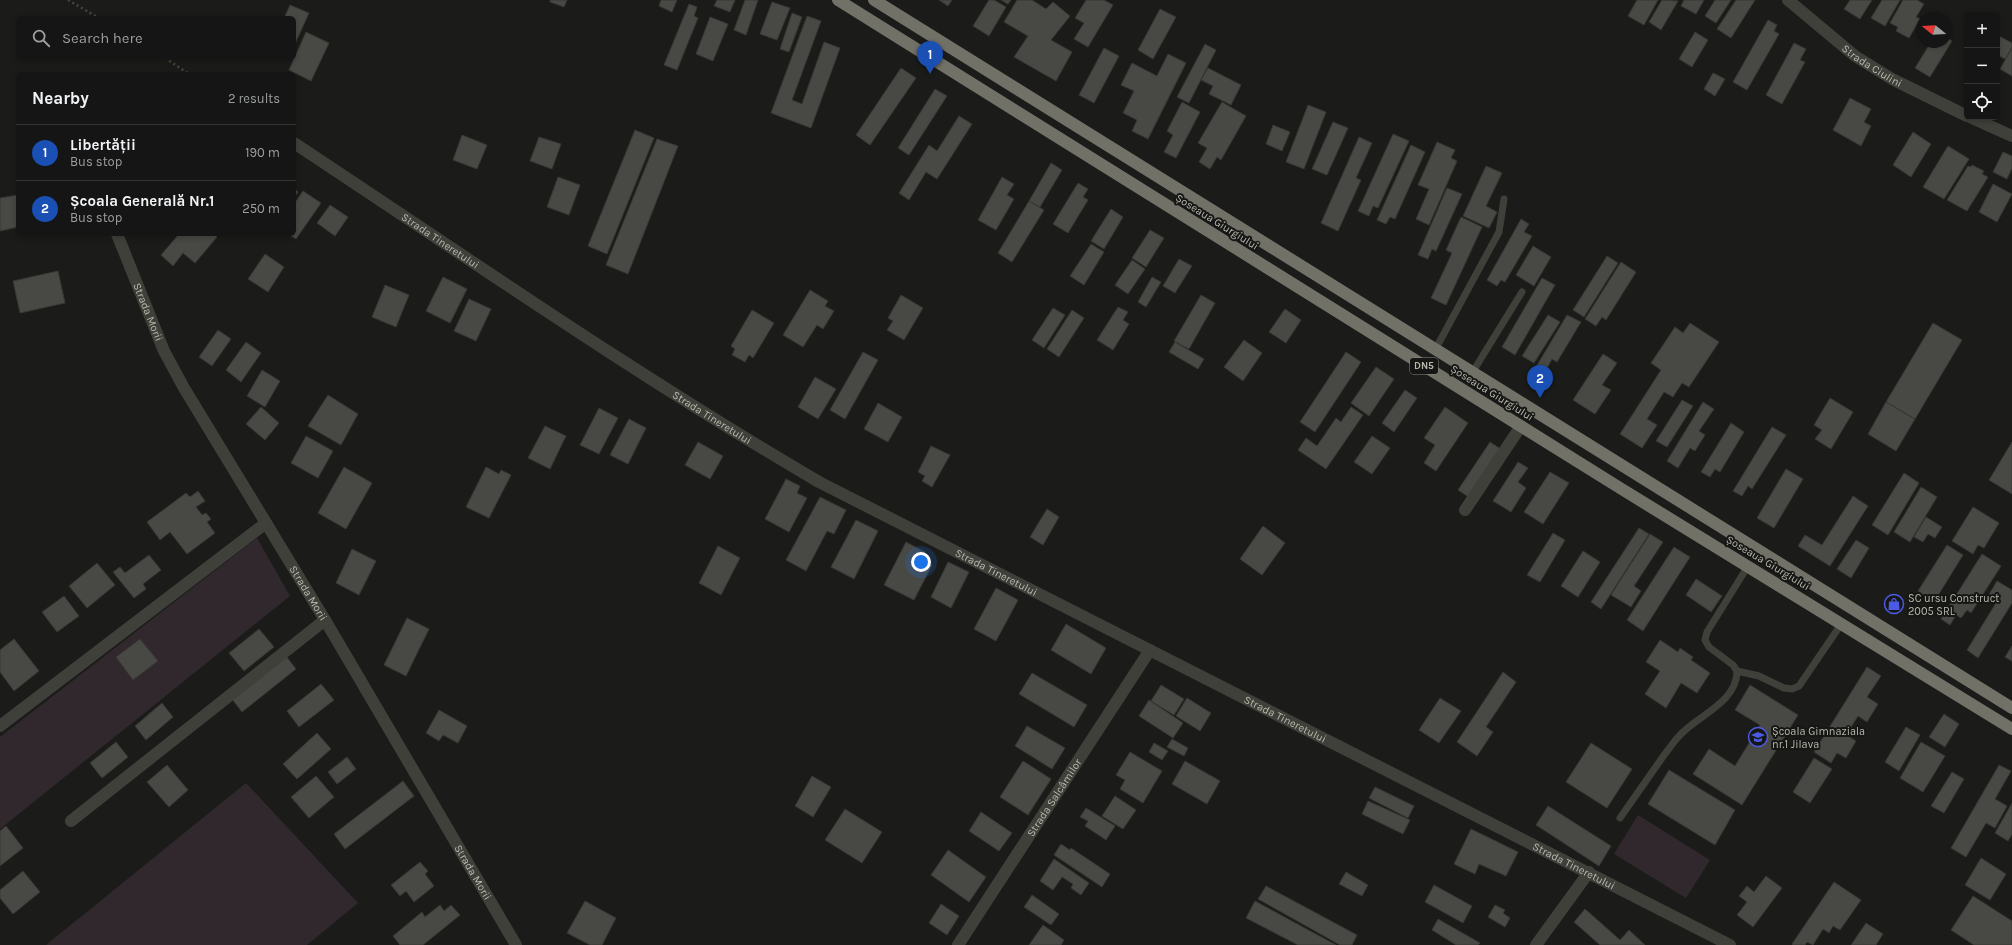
<!DOCTYPE html>
<html lang="en">
<head>
<meta charset="utf-8">
<style>
	body { margin:0; font-family:Karla,sans-serif; background:#212222; color:#f1f3f6 }
	.controls { position:absolute; right:12px; top:12px; display:grid; overflow:hidden; border-radius:6px; box-shadow:0 2px 6px #0003 }
	.controls button { width:36px; height:36px; display:grid; place-items:center; padding:0; border:0; border-bottom:1px solid #333434; background:#141514; color:#f1f3f6; font:20px sans-serif }
	.compass { position:absolute; left:1916px; top:12px; width:36px; height:36px; border-radius:50%; background:#141514; box-shadow:0 2px 6px #0003; rotate:288deg }
	.you { position:absolute; left:921px; top:562px; width:14px; height:14px; margin:-10px; border:3px solid #fff; border-radius:50%; background:#1a73e8; box-shadow:0 0 0 6px #1a73e833 }
	.badge { display:grid; place-items:center; width:26px; height:26px; border-radius:50%; background:#0f766e; color:#fff; font-size:13px; font-weight:700 }
	.pin { position:absolute; translate:-50% -33px; filter:drop-shadow(0 1px 2px #0008) }
	.pin::after { content:''; position:absolute; top:21px; width:14px; height:12px; background:inherit; clip-path:polygon(0 0,100% 0,50% 100%) }
	.list { margin:0; padding:0; list-style:none }
	h2 { display:flex; justify-content:space-between; align-items:center; height:52px; margin:0; padding:0 16px; font-size:17px }
	h2 small { font-size:13px; font-weight:400; color:#9d9fa0 }
	.list li { display:grid; grid-template-columns:26px 1fr auto; gap:12px; align-items:center; box-sizing:border-box; height:56px; padding:0 16px; border-top:1px solid #333434 }
	.list b { display:block; font-size:15px; white-space:nowrap }
	.list p { margin:0; font-size:13px; white-space:nowrap; color:#9d9fa0 }
	.list em { font-size:13px; font-style:normal; color:#9d9fa0 }
	.icon { flex:none; width:22px; height:22px; fill:none; stroke:currentColor; stroke-width:2; stroke-linecap:round; stroke-linejoin:round }
	.map { position:relative; flex:none; width:2012px; height:945px; overflow:hidden }
	.search { position:absolute; background:#141514; box-shadow:0 2px 6px #0003; left:16px; top:16px; width:280px; height:44px; display:flex; align-items:center; gap:10px; box-sizing:border-box; padding:0 14px; border-radius:6px; color:#9d9fa0; font-size:15px }
	.panel { position:absolute; background:#141514; box-shadow:0 2px 6px #0003; left:16px; top:72px; width:280px; height:164px; border-radius:6px }
	.map>svg:first-child { display:block }
</style>
</head>
<body>
<div class="map">
<svg width="2012" height="945" viewBox="0 0 2012 945">
	<rect width="100%" height="100%" fill="#1b1c1a"/>
	<path fill="#31282e" d="M257 538 290 596 0 829V737Z
		M246 783 358 903 307 945H46Z
		M1638 815 1710 860 1686 898 1614 854Z"/>
	<path fill="#484944" stroke="#373834" d="M550 0H567L564 7 550 2Z
		M661 0H677L672 12 659 6Z
		M717 0H735L730 12 714 6Z
		M745 0H758L746 35 734 30Z
		M939 0H952L948 6Z
		M989 0H994L1006 7 989 36 973 26Z
		M1001 0H1011L1008 4Z
		M1017 0H1032L1046 9 1053 2 1070 16 1051 40 1072 52 1056 81 1014 57 1028 36 1004 22Z
		M1086 0H1104L1113 5 1088 47 1074 39 1084 23 1075 18Z
		M1637 0H1658L1644 25 1628 16Z
		M1662 0 1678 1 1661 30 1649 22Z
		M1684 0H1704L1696 14 1681 6Z
		M1715 0H1731L1716 23 1705 16Z
		M1736 0H1755L1731 38 1717 29Z
		M1850 0H1872L1860 19 1844 9Z
		M1882 0H1900L1885 26 1871 18Z
		M1903 0H1917L1924 4 1916 17 1920 19 1909 38 1896 31 1898 27 1890 23Z
		M772 2 790 8 777 40 760 34Z
		M689 4 697 7 694 16 698 18 677 70 664 65Z
		M290 5 309 13 294 46V18H284Z
		M1160 9 1176 17 1153 59 1138 50Z
		M792 13 802 17 789 52 780 49Z
		M807 16 821 21 792 100 802 104 824 42 840 48 811 128 771 113Z
		M710 17 728 24 713 61 696 54Z
		M1768 20 1777 25 1774 31 1779 34 1747 90 1733 82Z
		M306 32 329 43 311 81 289 70Z
		M1695 32 1708 40 1692 67 1679 59Z
		M1997 35 2012 43V47L2005 59 1997 55Z
		M1946 37 1952 41 1930 77 1915 68 1931 42H1946Z
		M1794 43 1806 49 1800 60 1805 62 1782 104 1766 95Z
		M1205 44 1216 50 1189 103 1177 97Z
		M1104 48 1119 56 1094 103 1079 95Z
		M2012 48V76L2000 69Z
		M1168 54 1186 63 1148 139 1132 131 1137 120 1123 113 1134 91 1121 85 1132 63 1157 76Z
		M901 68 916 78 870 145 856 135Z
		M1208 68 1241 85 1231 105 1209 94 1213 86 1201 80Z
		M1713 73 1725 79 1715 96 1704 89Z
		M935 89 947 96 909 155 898 148Z
		M1850 98 1871 109 1864 122 1871 126 1861 146 1833 130Z
		M1182 102 1200 112 1176 158 1164 152 1173 135 1167 131Z
		M1222 102 1246 116 1221 160 1217 157 1210 169 1199 162 1207 148 1198 143Z
		M1308 105 1326 112 1304 169 1286 162Z
		M959 116 972 124 937 179 926 172 909 200 899 193 929 145 937 151Z
		M1333 122 1348 128 1327 175 1312 169Z
		M1273 125 1290 132 1282 151 1266 144Z
		M635 130 654 138 607 254 588 246Z
		M1913 132 1931 144 1911 177 1893 165Z
		M1393 134 1409 141 1378 208 1373 206 1369 216 1358 211Z
		M462 135 487 145 477 169 453 160Z
		M539 137 561 144 552 169 530 161Z
		M1359 137 1372 143 1356 178 1361 180 1338 231 1321 223Z
		M657 139 678 146 628 274 606 265Z
		M1437 142 1455 150 1451 158 1457 161 1429 225 1416 219 1429 189 1418 185Z
		M1411 145 1425 152 1395 219 1390 217 1386 224 1377 220Z
		M1948 146 1969 159 1944 199 1923 187Z
		M2003 152 2012 156V168L2007 179 1993 172Z
		M1051 163 1062 170 1040 207 1029 201Z
		M1972 165 1984 171 1982 174 1988 177 1967 211 1947 200 1968 166 1971 167Z
		M1486 166 1502 173 1486 206 1497 212 1489 228 1463 216Z
		M558 177 580 185 569 215 547 207Z
		M1002 177 1014 184 1007 195 1014 199 996 230 978 220Z
		M1078 183 1088 189 1083 197 1088 200 1068 233 1053 224Z
		M1993 184 2012 194 1997 222 1979 212Z
		M294 188 298 192 294 198Z
		M1447 188 1462 194 1436 251 1432 249 1428 259 1418 255Z
		M303 191 321 203 296 239 288 234H294V204Z
		M18 195V227L0 231V198Z
		M1029 201 1044 210 1012 262 998 253Z
		M330 205 348 217 335 236 317 223Z
		M1111 209 1123 217 1104 249 1091 241Z
		M1461 217 1482 227 1446 305 1431 298 1452 253 1446 250Z
		M1521 219 1529 224 1524 232 1532 236 1505 282 1501 280 1497 286 1487 280Z
		M1150 230 1164 238 1146 267 1132 258Z
		M179 234H214L217 237 195 263 183 253 173 266 161 255Z
		M1091 244 1104 252 1084 285 1070 276Z
		M1533 246 1551 257 1534 286 1516 275Z
		M265 254 284 267 268 292 248 279Z
		M1607 256 1618 263 1584 317 1573 310Z
		M1179 259 1192 266 1175 293 1163 286Z
		M1132 260 1145 269 1128 294 1115 285Z
		M1621 262 1636 272 1606 320 1602 317 1596 326 1585 319Z
		M58 271 65 303 20 313 13 281Z
		M443 277 467 289 450 323 426 311Z
		M1152 277 1161 282 1146 307 1138 302Z
		M1542 278 1555 285 1515 355 1502 347Z
		M385 285 409 295 396 327 372 317Z
		M810 290 828 301 825 306 834 311 823 329 817 325 803 347 783 335Z
		M901 295 923 308 904 340 887 330 893 321 888 318Z
		M1201 295 1215 303 1189 349 1174 341Z
		M469 299 491 309 476 341 454 331Z
		M1118 307 1128 312 1123 320 1129 324 1113 350 1097 340Z
		M1053 308 1065 315 1044 348 1032 340Z
		M1285 309 1301 320 1286 343 1269 332Z
		M752 310 774 323 753 358 749 355 745 362 732 355 735 349 731 346Z
		M1072 310 1084 318 1059 357 1047 349Z
		M1548 315 1560 322 1534 363 1522 356Z
		M1567 315 1581 322 1557 362 1552 359 1545 372 1536 367Z
		M1690 323 1719 342 1689 387 1682 383 1673 397 1664 392 1647 419 1657 425 1642 448 1620 434 1661 370 1651 363 1675 327 1683 333Z
		M1933 323 1962 340 1915 419 1886 402Z
		M218 330 231 339 212 366 199 357Z
		M1244 340 1262 353 1243 381 1224 367Z
		M246 342 261 353 241 382 226 370Z
		M1175 342 1204 359 1198 369 1169 352Z
		M863 352 878 360 845 419 830 410Z
		M1346 352 1361 362 1315 432 1300 422Z
		M1603 354 1617 363 1602 385 1611 390 1595 414 1573 400Z
		M1376 367 1394 379 1369 416 1351 403Z
		M262 370 280 381 265 407 247 396Z
		M815 377 836 389 818 419 798 407Z
		M1405 390 1417 398 1394 432 1382 423Z
		M328 395 358 414 341 445 308 426Z
		M1830 398 1853 412 1831 449 1815 439 1822 430 1814 425Z
		M1682 400 1693 406 1667 447 1656 441Z
		M1703 402 1714 409 1699 431 1705 435 1695 451 1690 448 1678 468 1667 461Z
		M1886 402 1915 419 1896 451 1868 434Z
		M878 403 902 417 888 442 864 429Z
		M261 407 279 423 265 440 246 424Z
		M1351 407 1363 415 1326 469 1298 450 1306 438 1317 446 1336 418 1341 422Z
		M1445 407 1468 423 1436 471 1424 463 1435 445 1424 438Z
		M599 408 618 418 599 454 580 445Z
		M629 419 646 428 628 464 610 455Z
		M1731 423 1744 432 1720 472 1715 469 1710 477 1701 472Z
		M545 426 566 436 550 469 528 458Z
		M1772 427 1786 435 1752 489 1748 486 1742 496 1733 491Z
		M306 436 333 451 318 478 291 463Z
		M1372 436 1390 448 1372 474 1354 462Z
		M698 442 723 456 710 479 685 465Z
		M1490 442 1502 450 1470 498 1458 490Z
		M2012 442V494L1989 480Z
		M931 446 950 455 932 487 922 481 925 476 918 472Z
		M1518 462 1528 468 1518 482 1526 488 1511 512 1493 501Z
		M344 467 372 483 346 529 318 513Z
		M486 467 499 474 501 470 511 475 489 518 466 507Z
		M1786 469 1803 479 1774 528 1757 518Z
		M1550 472 1569 483 1543 524 1524 512Z
		M1904 473 1919 483 1888 535 1872 525Z
		M786 479 800 486 797 493 807 498 789 532 765 519Z
		M1921 487 1937 497 1910 542 1894 532Z
		M198 491 205 501 196 507 202 515 206 513 211 519 207 522 215 533 187 554 170 532 160 540 147 522 186 493 190 497Z
		M1853 496 1868 506 1830 566 1798 546 1805 535 1822 545Z
		M820 497 846 510 834 534 827 531 806 571 786 560Z
		M1973 507 1999 523 1984 548 1978 545 1973 554 1952 541Z
		M1047 509 1059 517 1043 545 1030 537Z
		M1926 517 1942 527 1935 538 1928 534 1923 542 1914 537Z
		M856 520 878 531 854 579 831 567Z
		M1263 526 1285 543 1262 575 1240 559Z
		M1639 528 1649 534 1601 609 1591 602Z
		M1553 533 1565 540 1540 582 1527 575Z
		M1650 534 1663 542 1634 586 1641 591 1631 607 1611 595Z
		M1856 540 1869 548 1851 578 1837 569Z
		M906 542 925 552 921 559 932 565 914 600 884 585Z
		M1947 545 1963 555 1934 602 1918 591Z
		M718 546 740 558 721 595 699 583Z
		M1674 547 1690 557 1643 631 1627 620Z
		M352 549 376 561 359 595 336 583Z
		M1583 551 1600 562 1578 597 1561 586Z
		M1982 554 2001 566 1971 613 1967 610 1961 618 1956 615 1950 625 1941 619Z
		M149 555 161 570 143 584 146 589 134 598 113 572 120 567 125 573Z
		M948 562 969 572 951 608 931 597Z
		M97 563 115 585 87 608 69 586Z
		M1696 579 1722 596 1711 612 1686 595Z
		M1997 581 2012 590V603L1978 658 1967 650 1996 603 1987 598Z
		M996 588 1018 600 996 641 974 629Z
		M64 596 79 616 57 632 42 612Z
		M407 618 429 629 406 676 384 665Z
		M1066 624 1106 648 1091 674 1051 650Z
		M259 629 274 647 244 671 229 653Z
		M14 639 39 671 14 691 0 672V650Z
		M140 639 158 661 133 680 116 657Z
		M1660 640 1678 652 1680 648 1693 657 1691 660 1710 673 1697 693 1681 683 1666 708 1645 694 1660 671 1646 662Z
		M2012 646V661L2005 657Z
		M286 656 296 669 242 712 232 699Z
		M1867 667 1881 676 1867 697 1878 704 1867 722 1858 716 1846 735 1856 741 1846 758 1837 753 1831 763 1814 752Z
		M1503 672 1516 682 1486 727 1493 732 1477 756 1457 742Z
		M1032 673 1087 705 1074 727 1019 694Z
		M321 684 334 700 299 727 287 711Z
		M1161 685 1184 699 1174 715 1151 701Z
		M1750 685 1798 715 1742 805 1693 774 1709 749 1735 766 1760 725 1735 710Z
		M1187 698 1211 713 1200 731 1176 716Z
		M1440 698 1461 711 1439 743 1419 730Z
		M1149 700 1183 723 1173 738 1139 716Z
		M162 703 173 717 146 740 135 726Z
		M439 710 467 726 458 743 443 735 439 741 426 733Z
		M1944 714 1959 724 1945 747 1929 737Z
		M1027 726 1065 748 1052 769 1015 746Z
		M1906 727 1920 735 1899 771 1885 762Z
		M317 733 331 749 297 779 283 764Z
		M1172 739 1188 748 1184 756 1167 747Z
		M116 742 128 757 102 778 90 763Z
		M1921 742 1945 756 1923 792 1900 778Z
		M1154 743 1168 751 1162 760 1149 752Z
		M1591 743 1632 769 1607 808 1566 782Z
		M1130 752 1162 771 1143 803 1120 789 1125 780 1116 775Z
		M347 757 356 769 337 784 328 772Z
		M1814 758 1832 769 1810 803 1793 792Z
		M1023 761 1051 779 1028 815 1000 797Z
		M1185 761 1220 781 1207 804 1172 784Z
		M167 765 188 790 169 807 147 782Z
		M1999 765 2011 771 1995 799 2007 806 1995 828 1986 823 1966 857 1951 848Z
		M1669 770 1735 810 1715 845 1648 804Z
		M1952 772 1964 779 1944 813 1931 806Z
		M316 776 334 797 309 818 291 797Z
		M812 776 831 787 813 817 795 806Z
		M403 781 414 796 345 849 334 834Z
		M1375 787 1414 806 1408 818 1369 798Z
		M1115 796 1136 810 1123 829 1102 816Z
		M1368 801 1410 820 1403 834 1362 814Z
		M2012 803V834L2008 841 1995 833Z
		M1548 806 1611 846 1599 866 1536 825Z
		M1086 808 1115 826 1106 840 1085 826 1088 821 1080 817Z
		M845 809 882 832 862 863 825 840Z
		M981 812 1012 833 999 851 969 831Z
		M6 826 23 848 0 866V831Z
		M1471 829 1518 852 1506 876 1479 864 1475 874 1454 864Z
		M1061 844 1070 850 1071 848 1110 874 1102 887 1054 855Z
		M948 850 986 877 969 902 931 875Z
		M1981 858 2006 874 1990 900 1965 885Z
		M1054 859 1089 883 1081 895 1071 888 1073 884 1062 877 1053 890 1040 881Z
		M420 862 428 871 425 874 434 886 414 902 406 891 400 896 391 885Z
		M23 871 40 892 13 914 0 898V890Z
		M1346 872 1368 885 1362 896 1339 884Z
		M1766 876 1782 888 1753 927 1737 915 1747 902 1739 896 1747 886 1754 892Z
		M1834 882 1861 900 1840 930 1833 926 1829 933 1823 929 1813 945 1807 942 1805 945H1793L1792 944Z
		M1434 885 1472 906 1463 923 1425 902Z
		M1266 886 1357 935 1352 945H1340L1258 899Z
		M1032 895 1059 914 1051 925 1024 907Z
		M1973 896 2012 921V945H1974L1951 930Z
		M585 901 616 918 602 945H590L567 933Z
		M1255 901 1336 945H1298L1246 918Z
		M941 904 959 916 947 935 929 923Z
		M440 905 444 911 451 905 460 915 423 945H400L393 936 422 912 425 917Z
		M1495 905 1505 910 1503 913 1510 918 1505 927 1488 917Z
		M1585 909 1620 940 1629 930 1645 945H1600L1574 922Z
		M1438 919 1480 943 1478 945H1456L1432 930Z
		M1866 923 1883 934 1876 945H1851Z
		M1043 925 1064 940 1061 945H1029Z"/>
	<g fill="none" stroke-linecap="round" stroke-linejoin="round">
		<path stroke="#474741" stroke-width="2.5" stroke-dasharray="2 3" stroke-linecap="butt" d="M68 0 99 18
			M165 58 189 74"/>
		<path stroke="#40403b" stroke-width="7" d="M1435 350 1499 232 1504 199
			M1472 373 1522 292
			M1748 566 1707 632 1705 640 1709 647 1733 665 1737 671 1759 676 1784 688 1792 689 1799 686 1842 623
			M1620 818C1634 798 1648 778 1662 758 1668 750 1674 741 1681 734 1699 715 1737 702 1737 671"/>
		<g stroke="#40403b" stroke-width="12">
			<path id="s1" d="M1788 0 1855 56 1892 79 1967 116"/>
			<path d="M1970 117 2012 136"/>
			<path id="s2" d="M294 143C468 258 639 377 819 482L1730 945"/>
			<path id="s3" d="M117 234 164 351 184 388 325 620 516 945"/>
			<path d="M1465 510 1521 426"/>
			<path d="M0 726 266 523"/>
			<path d="M71 821 325 620"/>
			<path id="s4" d="M958 945 1150 650"/>
			<path d="M1536 945 1589 872"/>
		</g>
		<path stroke="#717168" stroke-width="12" d="M838 0 1620 488 2012 729
			M874 0 2012 708"/>
	</g>
	<defs>
		<g id="shop-ring" transform="scale(1)"><circle r="9.5" fill="#161715" stroke="#4b5ae3" stroke-width="1.5"/><path d="M-5-2.5h2.3a2.7 3.5 0 0 1 5.4 0H5L5.5 6h-11ZM-1.5-2.5h3a1.5 2.3 0 0 0-3 0Z" fill="#4b5ae3"/></g>
		<g id="school-ring" transform="scale(1)"><circle r="9.5" fill="#161715" stroke="#4b5ae3" stroke-width="1.5"/><path d="M0-5L7-2L0 1L-7-2ZM-4 1L0 2.5L4 1V4Q0 6-4 4Z" fill="#4b5ae3"/></g>
	</defs>
	<g fill-rule="evenodd">
		<use href="#shop-ring" x="1894" y="604"/>
		<use href="#school-ring" x="1758" y="737"/>
	</g>
	<g text-anchor="middle" dominant-baseline="central" stroke-width="4" stroke-linejoin="round" paint-order="stroke">
		<rect fill="#161715" stroke="#898880" stroke-width="1" x="1410" y="358" width="28" height="16" rx="3"/>
		<g font-size="10" font-weight="bold" fill="#bab9ae">
			<text x="1424" y="366">DN5</text>
		</g>
		<g font-size="11" fill="#bab9ae" stroke="#161715">
			<text stroke="none"><textPath href="#s1" startOffset="107">Strada Ciulini</textPath></text>
			<text transform="translate(1217 222) rotate(32)">Șoseaua Giurgiului</text>
			<text stroke="none"><textPath href="#s2" startOffset="176">Strada Tineretului</textPath></text>
			<text stroke="none"><textPath href="#s3" startOffset="84">Strada Morii</textPath></text>
			<text transform="translate(1492 393) rotate(32)">Șoseaua Giurgiului</text>
			<text stroke="none"><textPath href="#s2" startOffset="500">Strada Tineretului</textPath></text>
			<text transform="translate(1768 563) rotate(31)">Șoseaua Giurgiului</text>
			<text stroke="none"><textPath href="#s2" startOffset="824">Strada Tineretului</textPath></text>
			<text stroke="none"><textPath href="#s3" startOffset="408">Strada Morii</textPath></text>
			<text stroke="none"><textPath href="#s2" startOffset="1148">Strada Tineretului</textPath></text>
			<text stroke="none"><textPath href="#s4" startOffset="176">Strada Salcâmilor</textPath></text>
			<text stroke="none"><textPath href="#s2" startOffset="1472">Strada Tineretului</textPath></text>
			<text stroke="none"><textPath href="#s3" startOffset="732">Strada Morii</textPath></text>
		</g>
		<g font-size="11" fill="#bab9ae" stroke="#161715" text-anchor="start">
			<text x="1908" y="598">SC ursu Construct<tspan x="1908" dy="13">2005 SRL</tspan></text>
			<text x="1772" y="731">Școala Gimnaziala<tspan x="1772" dy="13">nr.1 Jilava</tspan></text>
		</g>
	</g>
</svg>
<div class="controls">
<button>+</button>
<button>−</button>
<button><svg class="icon" aria-label="locate" viewBox="0 0 24 24"><circle cx="12" cy="12" r="6"/><path d="M12 2v4M12 18v4M2 12h4M18 12h4"/></svg></button>
</div>
<svg class="compass" viewBox="-18 -18 36 36"><path d="M0-13l5 13h-10z" fill="#e53935"/><path d="M0 13l5-13h-10z" fill="#9d9fa0"/></svg>
<div class="you"></div>
<div class="pin badge" style="left:930px;top:74px;background:#1a4fb4">1</div>
<div class="pin badge" style="left:1540px;top:398px;background:#1a4fb4">2</div>
<div class="search"><svg class="icon" aria-label="search" viewBox="0 0 24 24"><circle cx="10" cy="10" r="6"/><path d="M15 15l6 6"/></svg>Search here</div>
<section class="panel">
<h2>Nearby<small>2 results</small></h2>
<ul class="list">
<li><span class="badge" style="background:#1a4fb4">1</span><div><b>Libertății</b><p>Bus stop</p></div><em>190 m</em></li>
<li><span class="badge" style="background:#1a4fb4">2</span><div><b>Școala Generală Nr.1</b><p>Bus stop</p></div><em>250 m</em></li>
</ul>
</section>
</div>
</body>
</html>
